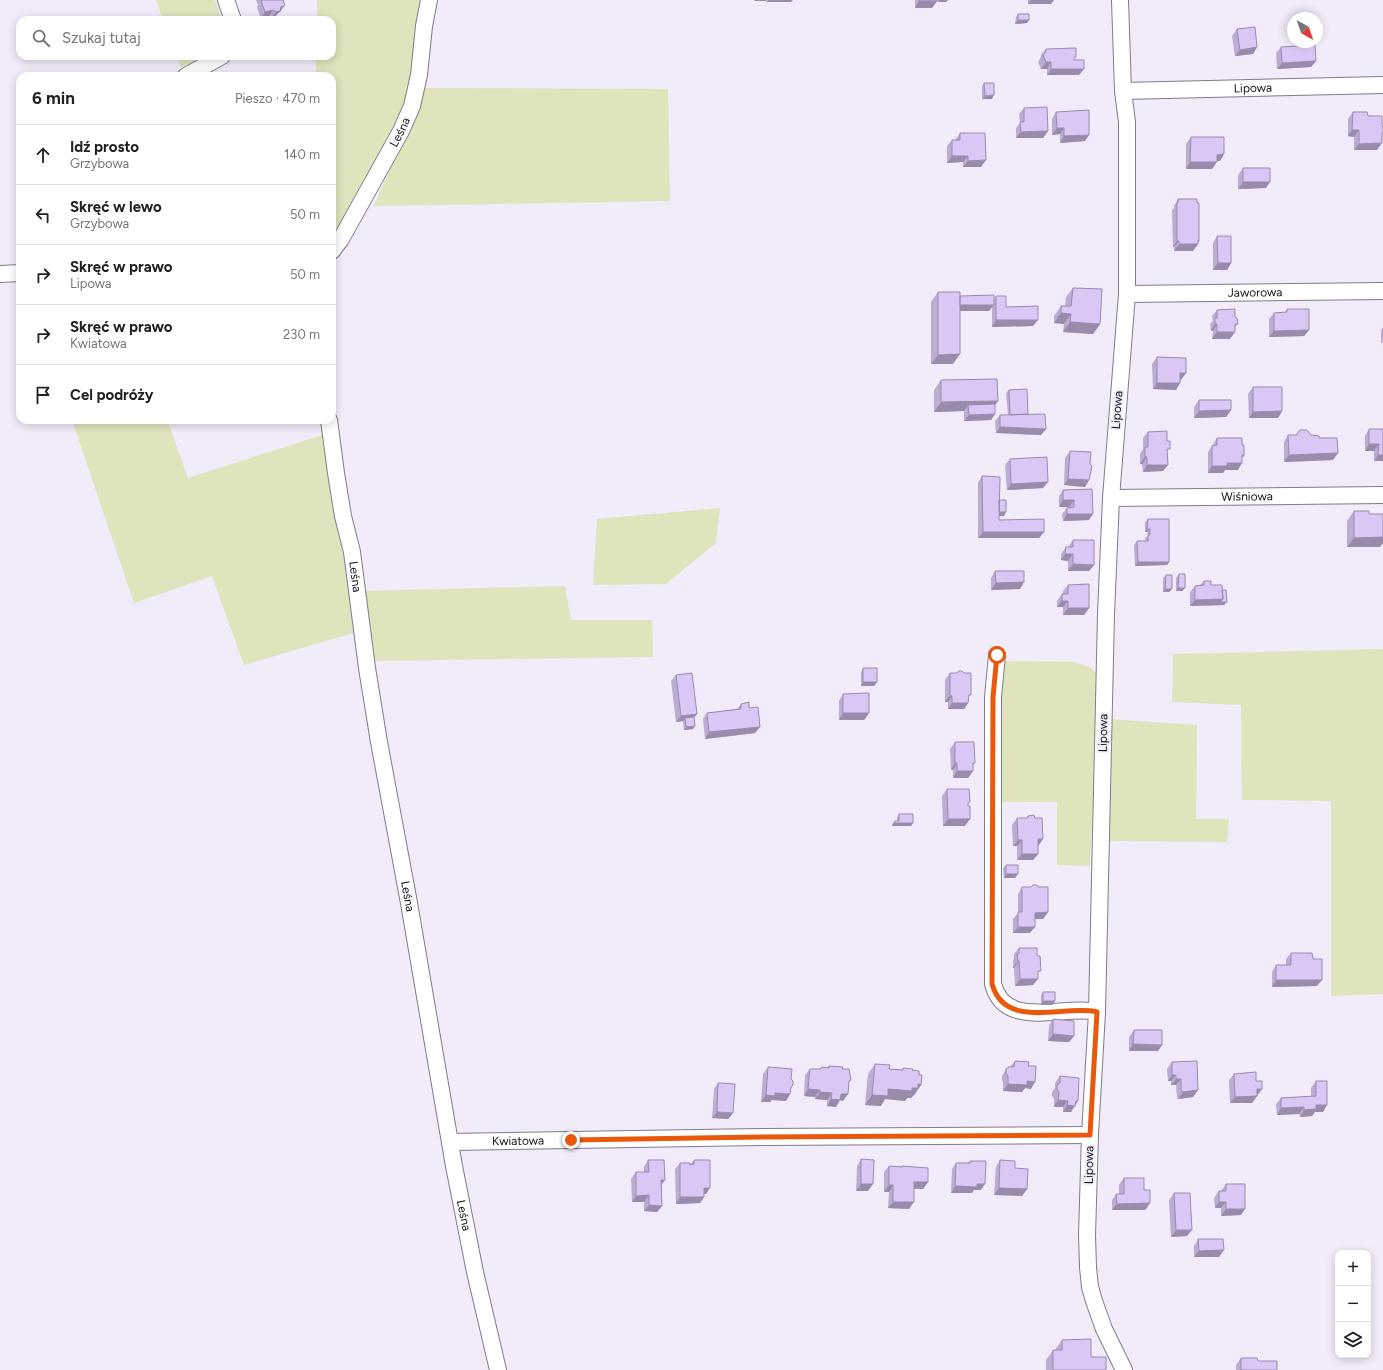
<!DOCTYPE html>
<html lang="pl">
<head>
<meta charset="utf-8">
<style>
	body { margin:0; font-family:Figtree,sans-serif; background:#f2f2f2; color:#202124 }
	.controls { position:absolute; right:12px; bottom:12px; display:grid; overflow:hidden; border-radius:8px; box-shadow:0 2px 10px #0003 }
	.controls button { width:36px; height:36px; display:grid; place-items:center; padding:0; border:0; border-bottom:1px solid #e0e0e0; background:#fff; color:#202124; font:20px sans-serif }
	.compass { position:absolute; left:1287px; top:12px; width:36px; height:36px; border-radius:50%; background:#fff; box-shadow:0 2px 10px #0003; rotate:140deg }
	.stop { position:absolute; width:12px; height:12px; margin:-9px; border:3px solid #ea580c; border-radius:50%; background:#fff }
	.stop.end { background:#ea580c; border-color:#fff; box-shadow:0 1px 4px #0008 }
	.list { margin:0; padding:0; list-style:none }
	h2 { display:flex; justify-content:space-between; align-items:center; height:52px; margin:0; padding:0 16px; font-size:17px }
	h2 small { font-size:13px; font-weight:400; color:#757577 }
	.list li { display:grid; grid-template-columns:26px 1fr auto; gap:12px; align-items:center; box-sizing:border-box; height:60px; padding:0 16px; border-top:1px solid #e0e0e0 }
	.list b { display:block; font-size:15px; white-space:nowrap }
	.list p { margin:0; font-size:13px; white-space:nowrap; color:#757577 }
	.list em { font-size:13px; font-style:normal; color:#757577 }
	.icon { flex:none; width:22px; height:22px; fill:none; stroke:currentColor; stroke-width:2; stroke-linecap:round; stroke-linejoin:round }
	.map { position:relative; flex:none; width:1383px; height:1370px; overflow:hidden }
	.search { position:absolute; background:#fff; box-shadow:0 2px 10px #0003; left:16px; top:16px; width:320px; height:44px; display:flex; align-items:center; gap:10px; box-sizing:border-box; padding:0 14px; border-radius:12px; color:#757577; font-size:15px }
	.panel { position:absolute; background:#fff; box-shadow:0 2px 10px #0003; left:16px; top:72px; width:320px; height:352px; border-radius:12px }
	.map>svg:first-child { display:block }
</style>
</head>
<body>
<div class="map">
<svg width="1383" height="1370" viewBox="0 0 1383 1370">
	<rect width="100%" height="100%" fill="#f1ebfa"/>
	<path fill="#dfe4bd" d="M156 0H215L222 20H163Z
		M317 0H425L412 92 332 242V76H316V56H332V20H317Z
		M176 56H214L181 67Z
		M424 88 668 89 670 201 374 206Z
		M72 420H167L188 478 325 434 357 632 244 665 212 576 134 603Z
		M720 508 716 543 666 584 593 585 597 519Z
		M565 586 571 620H652L653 657 371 661 360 591Z
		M1383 649V994L1331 996V801L1242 800 1241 705 1172 702 1173 654Z
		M1001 661 1074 662 1090 667 1099 676 1090 866 1057 865V802H1000Z
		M1109 719 1197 725 1196 819H1229L1227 842 1106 841Z"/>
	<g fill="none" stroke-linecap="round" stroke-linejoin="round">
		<g stroke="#817b88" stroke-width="18">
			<g id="minor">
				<path d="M226 0 233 20"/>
				<path d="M1120 0 1123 91 1127 122V294L1111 498 1106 614 1097 1012 1090 1135 1087 1235 1088 1267 1090 1287 1094 1301 1104 1329 1124 1370"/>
				<path d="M186 76 222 56"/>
				<path id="s1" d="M1123 91 1383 85"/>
				<path id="s2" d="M332 251 341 239 401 131 412 106 419 75 424 26 429 0"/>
				<path d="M0 274 20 273"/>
				<path id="s3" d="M1127 294 1383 291"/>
				<path id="s4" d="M329 420 336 473 343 516 352 552 367 668 379 742 409 903 454 1166 475 1272 498 1370"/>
				<path id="s5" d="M1111 498 1383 495"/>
				<path d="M997 655 993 697V984C1005 1031 1065 1004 1097 1012"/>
				<path id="s6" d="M450 1142 760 1137 1090 1135"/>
			</g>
		</g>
		<use href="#minor" stroke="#fff" stroke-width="16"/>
	</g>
	<path fill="#bcabd3" d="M256 0H283L280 12 278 13 275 17 271 18 269 16 261 19 257 7 258 5Z
		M915 0H948L946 2H938L937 1 932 8H915Z
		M1028 0H1054L1051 4H1028Z
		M1018 14 1029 20 1027 23 1015 24 1016 17Z
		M1237 29 1257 47 1253 54 1235 56 1232 36Z
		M1281 47 1316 61 1311 67 1277 69 1276 53Z
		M1046 49 1074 60 1079 75H1047V69H1041L1038 62 1041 57V55Z
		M984 83 992 99H982V86Z
		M1024 108 1048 131 1043 138H1016V128L1020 123 1019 114Z
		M1056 112 1085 141 1060 143V134L1052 135V119Z
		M1353 112 1382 135 1377 150H1354V137L1348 136V119Z
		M960 133 981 167H963V162L947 163V146L952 140H955Z
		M1191 137 1224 154 1220 161H1217L1212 169H1186V144Z
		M1243 168 1266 188 1238 189V175Z
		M1178 199 1199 241 1198 243V244L1193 251H1174V247H1173L1172 210 1174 208V206Z
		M1217 236 1231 263 1227 270H1213V243Z
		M1073 288 1100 324 1093 334 1063 332 1064 324 1054 323V316L1061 306H1065L1066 297Z
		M938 292 960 296 994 300 996 296 1006 307 1033 326 992 327V307L989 311H960L953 364H931V302Z
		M1287 309 1309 330 1304 336 1269 337V319L1274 313 1285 312Z
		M1217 310 1235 317 1238 324 1235 327 1230 339H1212L1213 331H1211L1210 324 1213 321 1212 316Z
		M1383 327V343H1381V330Z
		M1157 357 1181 380H1180L1176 390 1153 389 1152 364Z
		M941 380 998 401 995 404V414L991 420 964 421V411L934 412V390Z
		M1253 387 1282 411 1278 418H1249L1248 394Z
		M1009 390 1028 414 1046 429 1041 435 996 433 995 421 1000 415H1008L1006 393Z
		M1199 400 1231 410 1226 417 1194 418V407Z
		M1369 429H1383V462L1382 461H1374V451H1365V436Z
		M1148 432 1167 454 1168 465 1163 471 1143 472 1142 464H1140V454L1143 449V438Z
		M1297 434 1311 435 1333 460 1284 462V442L1288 435H1295Z
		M1217 438 1242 445 1244 456 1242 458 1238 470H1225L1223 473H1208V452Z
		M1070 451 1089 480 1085 487 1064 485 1065 458Z
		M1010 459 1048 482 1043 488 1007 490 1005 465Z
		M982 476 1004 516H999V520L1044 532 1039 538H978V483Z
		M1092 489 1089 520 1063 521 1062 514 1067 508 1069 507H1059V496L1063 490Z
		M1354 511 1369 514H1383V544H1382L1380 547H1347V521Z
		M1148 519 1169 562 1167 565 1135 566 1134 545 1137 541H1145V538L1148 535 1147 532H1145V522Z
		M1073 540 1094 565 1089 571H1068V561L1061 560V554L1066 547H1068Z
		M995 571 1024 582 1020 589 991 590V578Z
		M1179 574 1185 588 1182 591H1176V578Z
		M1166 575 1172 589 1169 592H1163V578Z
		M1204 581 1211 585 1224 605 1190 606V592L1195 586 1200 585Z
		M1068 585 1089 608 1084 615H1063V607H1057V601L1062 594H1063V591Z
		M863 668 874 686H861V672Z
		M950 673 969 699 968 703 964 709H948V702H945V680Z
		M676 675 697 714 694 717 695 726 693 729 684 730 683 721 676 722 671 681Z
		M843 694 869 713 864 720H839V701Z
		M741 704 749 708 755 733 705 739 703 719 707 713 737 709Z
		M955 742 975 763 973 766V771L968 778H953V770H951L950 749Z
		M947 789 968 804 965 826H943L942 796Z
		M899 814 911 826H892V824L895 821H897V817Z
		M1028 816 1043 839 1038 846V854L1033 860H1017V846H1013L1012 825 1017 818H1027Z
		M1006 865 1018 874 1015 878H1004L1003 868Z
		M1022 887 1048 912 1043 919H1035L1030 933H1013V919L1018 913V894Z
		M1019 948 1038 975 1033 985 1015 986 1014 968H1013V961L1014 958V954Z
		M1291 953 1317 986 1272 987V972L1276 965H1286V959Z
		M1043 992 1053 1005H1041V995Z
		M1053 1019 1074 1036 1069 1042 1048 1041 1049 1026Z
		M1134 1030 1158 1051H1129V1037Z
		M1015 1061 1028 1066 1031 1089 1025 1088 1022 1092 1003 1091V1082L1002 1080V1076L1006 1069 1010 1067Z
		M1172 1062 1198 1090 1193 1097 1178 1099 1177 1097 1176 1085H1171V1081H1168L1167 1069Z
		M875 1064 889 1069 902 1070 903 1068 915 1094 911 1098H907L905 1101 885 1099 881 1106 865 1105 868 1074Z
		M829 1066 842 1069 851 1080 848 1083 843 1101 840 1100 836 1107 827 1106V1100L815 1099V1097L804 1096 805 1075 810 1069H820L822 1067 827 1068Z
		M768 1067 791 1079 793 1085 791 1088 790 1094 786 1101 772 1100 770 1102H761L763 1074Z
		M1234 1074 1257 1096 1252 1103H1230L1229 1080Z
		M1060 1076 1075 1104 1071 1112H1063V1107H1054V1099L1052 1096V1092L1055 1088V1083Z
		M1316 1081 1323 1112H1315L1312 1116 1300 1117 1299 1114 1277 1115 1276 1104 1281 1098 1311 1096V1088Z
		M718 1083 733 1113 728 1119 712 1118 714 1089Z
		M861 1159 868 1191H856L857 1166Z
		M648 1160 665 1180 662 1184V1206L657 1212 644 1211V1202H632L631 1179 636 1172H644V1167Z
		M694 1160 706 1194H704V1197L700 1203 676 1204 675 1169 680 1163 690 1165Z
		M1000 1160 1027 1189 1022 1196 994 1195 996 1167Z
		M970 1161 981 1190H974L972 1193H951L952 1169 956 1163H968Z
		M889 1166 901 1167 902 1166 928 1182 923 1189H914L909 1209 888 1208 889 1192H884V1172Z
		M1124 1178 1144 1190 1150 1203 1145 1210H1112V1200L1116 1194H1119V1185Z
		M1226 1184 1241 1215 1221 1216V1208H1215L1214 1198 1219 1191H1221Z
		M1174 1193 1187 1236 1171 1237 1169 1200Z
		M1198 1239 1219 1257H1194V1246Z
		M1062 1340 1091 1357 1106 1370H1046V1360L1053 1350H1055Z
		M1241 1358 1258 1361 1277 1370H1236V1365Z"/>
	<path fill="#998bac" d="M755 0H767L766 1H754Z
		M768 0H793L791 2H766Z
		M939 0H948L946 2H938Z
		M1031 0H1054L1051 4H1028Z
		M919 1H937L932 8H915Z
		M285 5 280 12 278 13 275 17 271 18 276 12 281 7Z
		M273 10 269 16 261 19 265 12Z
		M1018 20H1029L1027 23 1015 24Z
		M1257 47 1253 54 1235 56 1240 50Z
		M1316 61 1311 67 1277 69 1282 63Z
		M1046 62H1051L1047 69H1041Z
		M1051 69H1084L1079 75H1047Z
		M994 95 992 99H982L985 96Z
		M1057 128H1064L1060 134 1052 135Z
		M1352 130H1359L1354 137 1348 136Z
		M1048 131 1043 138H1016L1021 132Z
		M1089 135 1085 141 1060 143 1064 136Z
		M1382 143 1377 150H1354L1359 144Z
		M1224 154 1220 161H1212L1217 155Z
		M952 156H968L963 162 947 163Z
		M986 160 981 167H963L968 161Z
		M1190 162H1217L1212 169H1186Z
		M1243 182H1270L1266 188 1238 189Z
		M1198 240 1199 241 1197 244H1198L1193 251H1174L1179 244Z
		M1177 241H1179L1174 247H1173Z
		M1218 263H1231L1227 270H1213Z
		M957 305H994L989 311H953Z
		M1061 313 1071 314 1064 324 1054 323Z
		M996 320H1038L1033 326 992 327Z
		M1070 322 1100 324 1093 334 1063 332Z
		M1215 324H1217L1213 331H1211Z
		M1309 330 1304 336 1269 337 1274 331Z
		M1217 332H1235L1230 339H1212Z
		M960 354 953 364H931L938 355Z
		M1180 373H1186L1181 380H1175Z
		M1157 383H1180L1176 390 1153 389Z
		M998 401 991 411 968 405 964 411 934 412 941 402Z
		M1231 410 1226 417 1194 418 1199 411Z
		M1282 411 1278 418H1249L1253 412Z
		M995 414 991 420 964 421 969 415Z
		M1000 427 1046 429 1041 435 996 433Z
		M1369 444H1379L1374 451H1365Z
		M1338 453 1333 460 1284 462 1289 455Z
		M1378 455H1383V460L1382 461H1374Z
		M1145 457H1147L1142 464H1140Z
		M1227 463H1242L1238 470H1225L1223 473H1208L1212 466Z
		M1147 465H1168L1163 471 1143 472Z
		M1068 479 1089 480 1085 487 1064 485Z
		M1048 482 1043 488 1007 490 1011 484Z
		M1063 500H1074L1069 507H1059Z
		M997 512H1006L1004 516H995Z
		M1067 514H1093L1089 520 1063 521Z
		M1147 529H1150L1147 532H1145Z
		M983 532H1044L1039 538H978Z
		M1383 537V544H1382L1380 547H1347L1354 538Z
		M1065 554H1073L1068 561 1061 560Z
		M1138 562H1169L1167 565 1135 566Z
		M1073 564 1094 565 1089 571H1068Z
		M1024 582 1020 589 991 590 996 583Z
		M1178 588H1185L1182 591H1176Z
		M1165 589H1172L1169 592H1163Z
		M1223 599 1227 602 1224 605 1190 606 1195 600Z
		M1062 601H1068L1063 607H1057Z
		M1068 608H1089L1084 615H1063Z
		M863 682H877L874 686H861Z
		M950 695 952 696 948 702H945Z
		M952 703H968L964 709H948Z
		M843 713H869L864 720H839Z
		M697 714 692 720 685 718 683 721 676 722 681 716Z
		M695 726 693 729 684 730 686 727Z
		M760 727 755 733 705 739 709 732Z
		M955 763H957L953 770H951Z
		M957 771H973L968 778H953Z
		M948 819H970L965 826H943Z
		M894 823H913L911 826H892Z
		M1038 839H1043L1038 846H1033Z
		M1018 840H1022L1017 846H1013Z
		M1022 854H1038L1033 860H1017Z
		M1006 874H1018L1015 878H1004Z
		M1048 912 1043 919H1030L1035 913Z
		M1018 927H1035L1030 933H1013Z
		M1018 961H1019L1014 968H1013Z
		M1020 979H1038L1033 985 1015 986Z
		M1276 980H1322L1317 986 1272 987Z
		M1043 1001H1055L1053 1005H1041Z
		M1053 1034 1074 1036 1069 1042 1048 1041Z
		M1133 1044 1162 1045 1158 1051H1129Z
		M1172 1075H1176L1171 1081H1168Z
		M1176 1079H1181L1176 1085H1171Z
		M1027 1081 1035 1082 1031 1089 1025 1088 1022 1092 1003 1091 1008 1084Z
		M918 1084 921 1085 915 1094 911 1098H907L905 1101 885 1099 881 1106 865 1105 872 1095 888 1089 912 1088Z
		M808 1089 820 1090 815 1097 804 1096Z
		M1257 1089H1262L1257 1096H1252Z
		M1198 1090 1193 1097 1178 1099 1183 1092Z
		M820 1092 832 1093 827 1100 815 1099Z
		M775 1093 790 1094 786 1101 772 1100 770 1102H761L766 1095Z
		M841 1094H848L843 1101 840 1100 836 1107 827 1106 831 1099Z
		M1257 1096 1252 1103H1230L1235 1097Z
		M1058 1100 1068 1101 1063 1107H1054Z
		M1076 1101H1078L1071 1112H1063L1067 1105Z
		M1316 1105H1327L1323 1112H1315L1312 1116 1300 1117 1304 1110Z
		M1304 1107 1299 1114 1277 1115 1281 1108Z
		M717 1112 733 1113 728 1119 712 1118Z
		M661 1180H665L660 1186Z
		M914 1182H928L923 1189 910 1188Z
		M861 1184H873L868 1191H856Z
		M977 1184H985L981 1190H974L972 1193H951L955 1186Z
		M889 1185H893L889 1192H884Z
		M704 1188H710L706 1194H699Z
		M999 1188 1027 1189 1022 1196 994 1195Z
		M649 1195 644 1202H632L636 1196Z
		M680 1197H704L700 1203 676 1204Z
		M893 1202H914L909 1209 888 1208Z
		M1219 1202H1226L1221 1208H1215Z
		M1150 1203 1145 1210H1112L1117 1204Z
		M649 1205 662 1206 657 1212 644 1211Z
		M1226 1209H1245L1241 1215 1221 1216Z
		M1176 1230H1192L1187 1236 1171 1237Z
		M1224 1250 1219 1257H1194L1199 1251Z"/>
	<path fill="#dbc7f5" stroke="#998bac" d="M261 0H283L285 5 281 7 280 11 276 12 273 10 265 12Z
		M919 0H937V1H919Z
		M1018 14H1029V20H1018Z
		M1255 27 1257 47 1240 50 1237 29Z
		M1315 45 1316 61 1282 63 1281 47Z
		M1076 48V57H1074V60H1084V69H1051V62H1046L1043 55 1046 51V49Z
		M984 83H994V95L985 96Z
		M1047 107 1048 131 1021 132 1020 122H1024V108Z
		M1089 110V135L1064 136V128H1057L1056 112Z
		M1353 112H1367L1368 116H1382V126L1383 127V133L1382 134V143L1359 144V130H1352Z
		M960 133H985L986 160 968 161V156H952V140H960Z
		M1191 137H1224V154L1217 155V162H1190Z
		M1243 168H1270V182H1243Z
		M1178 199H1197V203H1199V241L1198 240V244H1179V241H1177V203H1178Z
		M1217 236H1231V263H1218Z
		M1073 288 1102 289 1100 324 1070 322 1071 314 1061 313V306H1071Z
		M938 292H960V354L938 355Z
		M994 295V305H960V296Z
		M996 296H1006V307L1038 306V320H996Z
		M1235 309V317L1237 318 1238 324H1235V332H1217V324H1215V318H1217V310Z
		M1287 309H1309V330L1274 331V313L1287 312Z
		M1157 357 1186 358V373H1180V383H1157Z
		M997 379 998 401 941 402V380Z
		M1253 387H1282V411L1253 412Z
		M1027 389 1028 414 1010 415 1009 390Z
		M1199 400H1231V410L1199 411Z
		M995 404V414L969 415 968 405Z
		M1045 414 1046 429 1000 427V415Z
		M1369 429H1383V455H1378L1379 444H1369Z
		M1300 430H1307L1311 435 1319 436V438H1337L1338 453 1289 455 1288 435H1297V434Z
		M1167 431V441H1170V449H1167L1168 465H1147V457H1145V447H1148V432Z
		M1217 438H1242V445H1244V456L1242 455V463H1227V466H1212V446L1217 445Z
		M1070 451 1091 452 1090 464 1092 466 1089 480 1068 479Z
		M1047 457 1048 482 1011 484 1010 459Z
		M982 476 1000 477 999 520 1044 519V532H983Z
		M1092 489 1093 514H1067V508L1074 507V500H1063V490Z
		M999 500H1006V512H999Z
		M1354 511H1369V514H1383V537L1354 538Z
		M1148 519H1169V562H1138L1137 541H1148V535H1150V529H1147Z
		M1073 540H1094V565L1073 564V554H1065L1066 547H1073Z
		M995 571H1024V582L996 583Z
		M1179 574H1185V588H1178Z
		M1166 575H1172V589H1165Z
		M1204 581H1211V585H1222L1223 599 1195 600V586L1204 585Z
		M1089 584V608H1068V601H1062V594H1068V585Z
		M1222 590H1226L1227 602H1220L1223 599Z
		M863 668H877V682H863Z
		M959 671H962L964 673H971V695H969L968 703H952V696L950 695V673H957Z
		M692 673 697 714 681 716 676 675Z
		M869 693V713H843V694Z
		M749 702V708L758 707 760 727 709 732 707 713 741 709V704Z
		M694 717 695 726 686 727 685 718Z
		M955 742H974L975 763H973V771H957V763H955Z
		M947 789H969L970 802 968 803V806H970V819H948Z
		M899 814H913V823H894L895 821H899Z
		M1034 815 1035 818H1042L1043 839H1038V854H1022V840H1018L1017 818H1027L1028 816Z
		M1006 865H1018V874H1006Z
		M1033 885H1037L1038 887H1048V912L1035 913V927H1018V912H1022V887H1031Z
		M1019 948H1037V956H1040L1041 971H1038V979H1020L1019 961H1018L1017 954H1019Z
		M1291 953H1312L1313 959H1322V980H1276V965H1291Z
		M1043 992H1055V1001H1043Z
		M1053 1019 1074 1021V1036L1053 1034Z
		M1134 1030H1162V1045L1133 1044Z
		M1015 1061 1029 1062 1028 1066H1036L1035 1082 1027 1081V1085L1008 1084V1076L1006 1073V1069L1009 1067H1014Z
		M1197 1061 1198 1090 1183 1092 1181 1090V1079H1176V1075H1172V1062Z
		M875 1064 890 1065 889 1069 903 1070V1068L913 1069 912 1070 919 1071V1075H922L921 1085 918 1084V1088H912V1091L888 1089V1096L872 1095Z
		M829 1066 843 1067 842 1069H849L851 1080 849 1081 848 1094H841L840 1100 831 1099 832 1093 820 1092V1090L808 1089 810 1069H821L822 1067 829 1068Z
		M768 1067 792 1069 791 1079 793 1081V1085L791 1087 790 1094 775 1093V1096L766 1095Z
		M1256 1072V1081H1262V1089H1257V1096L1235 1097 1234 1074Z
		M1060 1076 1079 1078 1078 1101H1076L1075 1106 1067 1105 1068 1101 1058 1100 1059 1092 1057 1089V1085L1060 1083Z
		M1316 1081H1327V1105H1316V1109L1304 1110V1107L1281 1108V1098L1316 1096Z
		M718 1083 735 1084 733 1113 717 1112Z
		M861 1159 874 1160 873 1184H861Z
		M648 1160H664L665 1180H661L662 1206 649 1205V1195L636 1196V1172H649Z
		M694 1160H710V1188H704V1197H680V1163H690V1165L694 1164Z
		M1000 1160 1015 1161V1168L1028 1169 1027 1189 999 1188Z
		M970 1161H986L985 1184H977V1187L955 1186 956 1163H970Z
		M889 1166 902 1167V1166L928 1168V1182H914V1202H893V1185H889Z
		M1124 1178H1144V1190H1150V1203L1117 1204 1116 1194H1124Z
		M1226 1184H1245V1209H1226V1202H1219V1191H1226Z
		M1174 1193H1190L1192 1230H1176Z
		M1198 1239H1223L1224 1250 1199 1251Z
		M1091 1339V1357H1106V1370H1053V1350H1062V1340Z
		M1241 1358H1257L1258 1361H1277V1370H1241Z"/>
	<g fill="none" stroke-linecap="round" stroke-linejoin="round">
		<path stroke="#ea580c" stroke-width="5" d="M571 1140 760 1137 1090 1135 1097 1012C1065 1004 1005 1031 992 984L993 697 997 655"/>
	</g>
	<g text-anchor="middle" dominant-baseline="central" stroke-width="4" stroke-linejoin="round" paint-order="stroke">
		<g font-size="12" fill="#131116" stroke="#f1ebfa">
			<text stroke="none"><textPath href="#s1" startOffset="130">Lipowa</textPath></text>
			<text stroke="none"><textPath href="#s2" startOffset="137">Leśna</textPath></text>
			<text stroke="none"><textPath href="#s3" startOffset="128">Jaworowa</textPath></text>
			<text transform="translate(1117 410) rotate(-86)">Lipowa</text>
			<text stroke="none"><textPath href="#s5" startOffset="136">Wiśniowa</textPath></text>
			<text stroke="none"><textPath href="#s4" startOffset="159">Leśna</textPath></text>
			<text transform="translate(1103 733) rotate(-89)">Lipowa</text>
			<text stroke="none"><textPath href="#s4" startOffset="483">Leśna</textPath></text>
			<text stroke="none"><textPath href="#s6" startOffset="68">Kwiatowa</textPath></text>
			<text transform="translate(1089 1165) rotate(-89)">Lipowa</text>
			<text stroke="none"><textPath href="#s4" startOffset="807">Leśna</textPath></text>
		</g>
	</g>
</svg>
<div class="controls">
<button>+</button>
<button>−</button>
<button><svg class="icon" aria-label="layers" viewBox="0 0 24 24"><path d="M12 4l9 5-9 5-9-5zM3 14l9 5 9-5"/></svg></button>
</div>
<svg class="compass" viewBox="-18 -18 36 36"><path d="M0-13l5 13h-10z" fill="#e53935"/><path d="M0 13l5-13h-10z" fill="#757577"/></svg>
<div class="stop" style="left:997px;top:655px"></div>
<div class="stop end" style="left:571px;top:1140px"></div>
<div class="search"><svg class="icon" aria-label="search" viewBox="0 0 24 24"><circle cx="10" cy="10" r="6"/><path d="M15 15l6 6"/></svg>Szukaj tutaj</div>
<section class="panel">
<h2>6 min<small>Pieszo · 470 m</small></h2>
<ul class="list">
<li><svg class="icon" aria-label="ahead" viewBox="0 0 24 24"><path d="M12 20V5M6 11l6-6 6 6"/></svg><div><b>Idź prosto</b><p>Grzybowa</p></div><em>140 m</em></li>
<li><svg class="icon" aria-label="left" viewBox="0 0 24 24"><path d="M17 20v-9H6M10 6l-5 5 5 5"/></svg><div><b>Skręć w lewo</b><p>Grzybowa</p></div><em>50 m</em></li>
<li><svg class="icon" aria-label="right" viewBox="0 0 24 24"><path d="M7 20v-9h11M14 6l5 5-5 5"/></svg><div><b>Skręć w prawo</b><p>Lipowa</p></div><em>50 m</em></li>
<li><svg class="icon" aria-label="right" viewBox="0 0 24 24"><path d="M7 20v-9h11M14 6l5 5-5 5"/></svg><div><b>Skręć w prawo</b><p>Kwiatowa</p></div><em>230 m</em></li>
<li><svg class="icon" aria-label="arrive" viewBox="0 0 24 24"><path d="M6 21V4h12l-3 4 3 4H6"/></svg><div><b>Cel podróży</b></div></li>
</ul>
</section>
</div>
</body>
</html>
